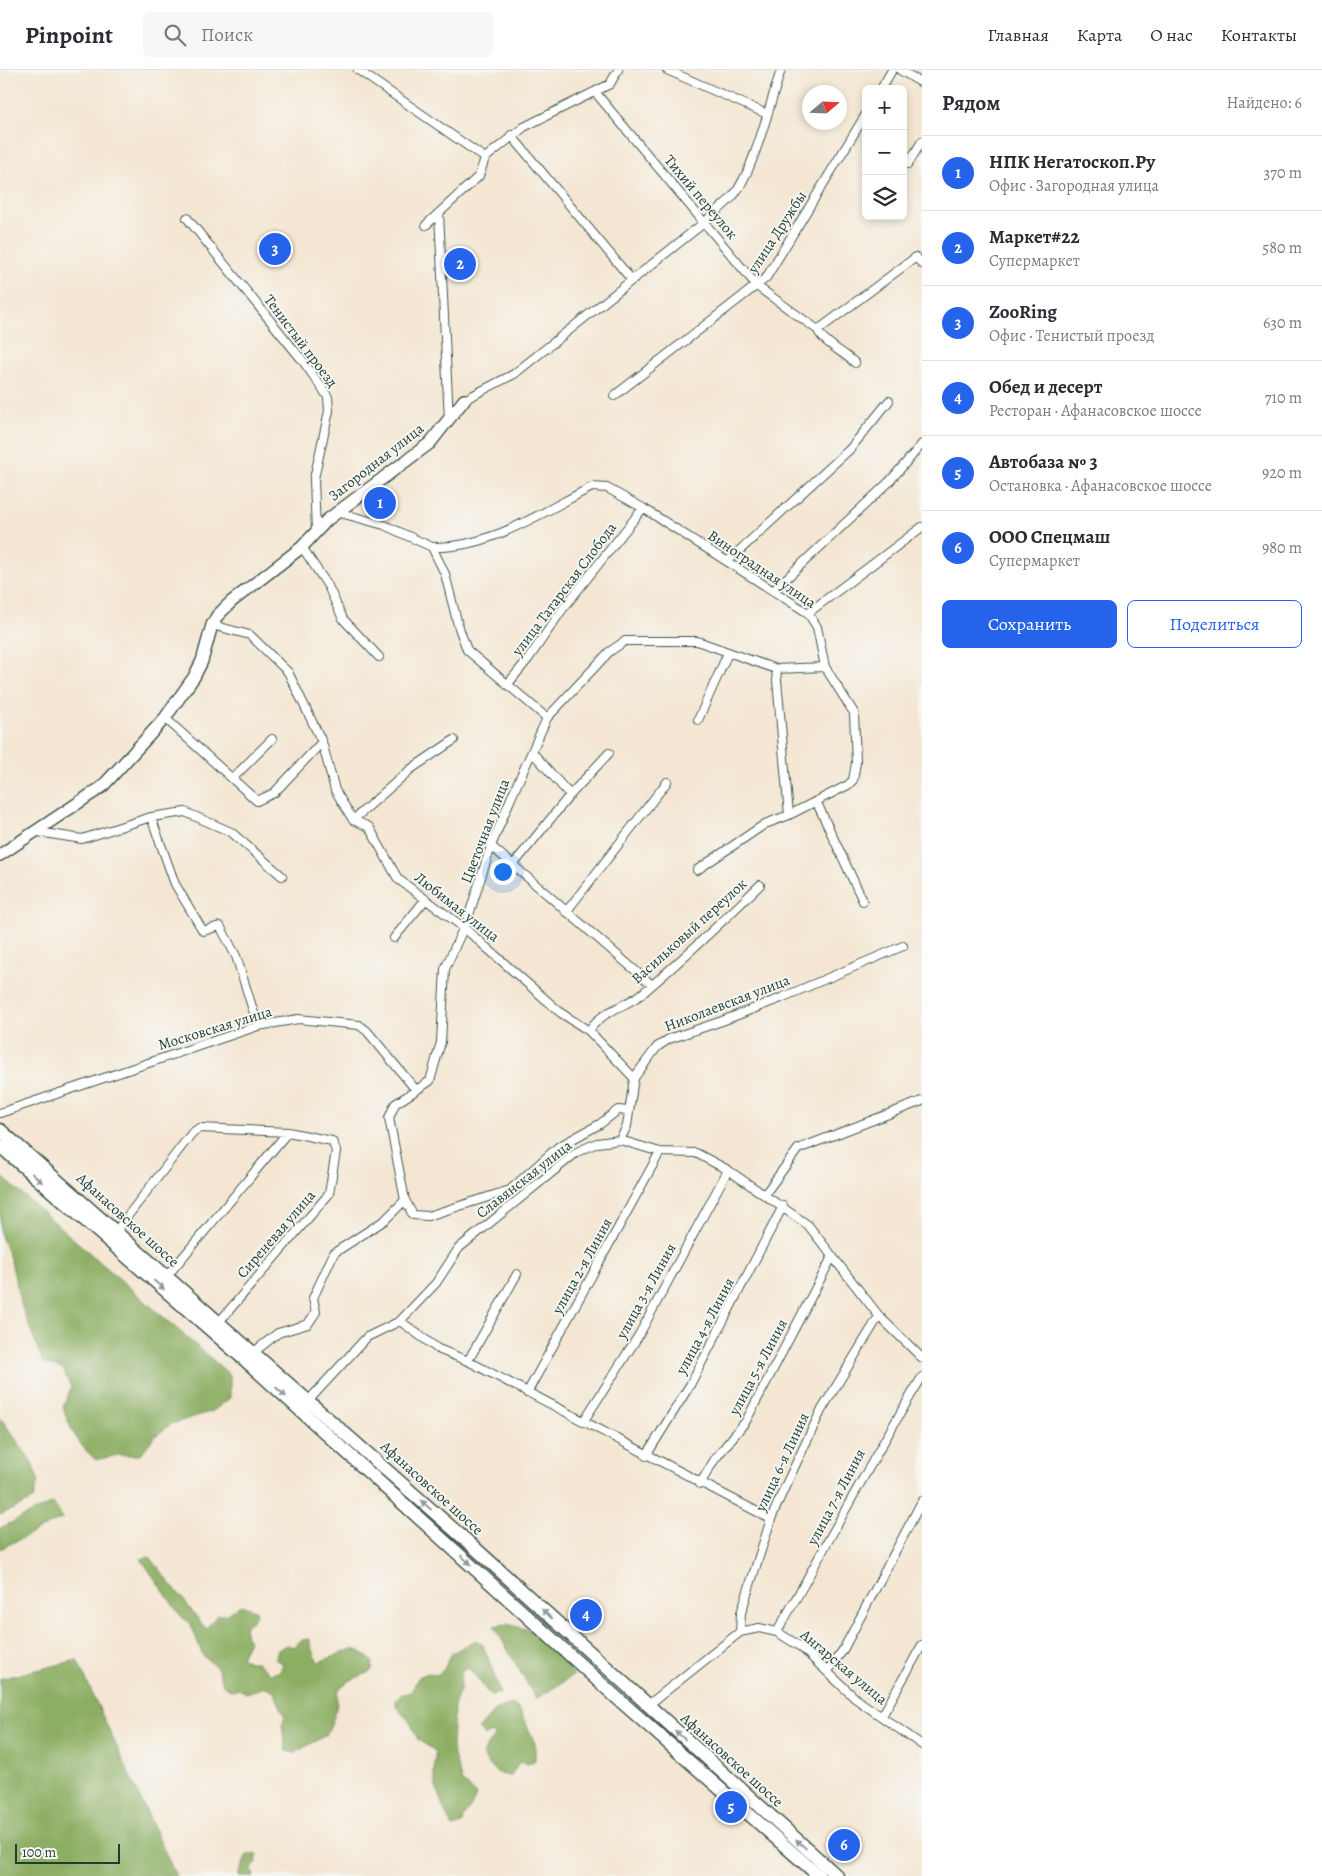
<!DOCTYPE html>
<html lang="ru">
<head>
<meta charset="utf-8">
<style>
	body { margin:0; font-family:Alegreya,serif; background:#f7f7f7; color:#2b2b33 }
	.controls { position:absolute; right:15px; top:15px; display:grid; overflow:hidden; border-radius:8px; box-shadow:0 2px 8px #0003 }
	.controls button { width:45px; height:45px; display:grid; place-items:center; padding:0; border:0; border-bottom:1px solid #e1e1e2; background:#fff; color:#2b2b33; font:25px sans-serif }
	.compass { position:absolute; left:802px; top:15px; width:45px; height:45px; border-radius:50%; background:#fff; box-shadow:0 2px 8px #0003; rotate:71deg }
	.scale { position:absolute; left:15px; bottom:12px; width:105px; box-sizing:border-box; padding-left:5px; border:2px solid #1f3d34; border-top:0; font-size:14px; line-height:18px; white-space:nowrap; color:#1f3d34; -webkit-text-stroke:4px #f6f6f2; paint-order:stroke }
	.you { position:absolute; left:502px; top:801px; width:18px; height:18px; margin:-12px; border:4px solid #fff; border-radius:50%; background:#1a73e8; box-shadow:0 0 0 8px #1a73e833 }
	.badge { display:grid; place-items:center; width:32px; height:32px; border-radius:50%; background:#2563eb; color:#fff; font-size:16px; font-weight:700 }
	.pin { position:absolute; translate:-50% -50%; border:2px solid #fff; box-shadow:0 1px 5px #0006 }
	.list { margin:0; padding:0; list-style:none }
	h2 { display:flex; justify-content:space-between; align-items:center; height:65px; margin:0; padding:0 20px; font-size:21px }
	h2 small { font-size:16px; font-weight:400; color:#7c7c81 }
	.list li { display:grid; grid-template-columns:32px 1fr auto; gap:15px; align-items:center; box-sizing:border-box; height:75px; padding:0 20px; border-top:1px solid #e1e1e2 }
	.list b { display:block; font-size:19px; white-space:nowrap }
	.list p { margin:0; font-size:16px; white-space:nowrap; color:#7c7c81 }
	.list em { font-size:16px; font-style:normal; color:#7c7c81 }
	.actions { display:flex; gap:10px; padding:15px 20px }
	.actions a { flex:1; padding:11px 0; border:1px solid #2563eb; border-radius:8px; text-align:center; font-size:18px; color:#2563eb }
	.actions .main { background:#2563eb; color:#fff }
	.icon { flex:none; width:28px; height:28px; fill:none; stroke:currentColor; stroke-width:2; stroke-linecap:round; stroke-linejoin:round }
	.map { position:relative; flex:none; width:922px; height:1806px; overflow:hidden }
	header { display:flex; align-items:center; gap:30px; box-sizing:border-box; height:70px; padding:0 25px; background:#fff; border-bottom:1px solid #e1e1e2 }
	header strong { font-size:24px }
	nav { display:flex; gap:28px; margin-inline-start:auto; font-size:18px }
	.search { width:350px; height:45px; background:#f7f7f7; display:flex; align-items:center; gap:12px; box-sizing:border-box; padding:0 18px; border-radius:8px; color:#7c7c81; font-size:19px }
	main { display:flex }
	aside { flex:1; background:#fff }
	.map>svg:first-child { display:block }
</style>
</head>
<body>
<header>
<strong>Pinpoint</strong>
<div class="search"><svg class="icon" aria-label="search" viewBox="0 0 24 24"><circle cx="10" cy="10" r="6"/><path d="M15 15l6 6"/></svg>Поиск</div>
<nav><a>Главная</a><a>Карта</a><a>О нас</a><a>Контакты</a></nav>
</header>
<main>
<div class="map">
<svg width="922" height="1806" viewBox="0 0 922 1806">
	<rect width="100%" height="100%" fill="#f6f6f2"/>
	<filter id="ink" filterUnits="userSpaceOnUse"><feTurbulence type="fractalNoise" baseFrequency=".02" numOctaves="2"/><feDisplacementMap in="SourceGraphic" scale="10" xChannelSelector="R" yChannelSelector="G"/><feConvolveMatrix kernelMatrix="1 2 1 2 8 2 1 2 1" color-interpolation-filters="sRGB"/></filter>
	<filter id="wash" filterUnits="userSpaceOnUse"><feTurbulence type="fractalNoise" baseFrequency=".0096" numOctaves="4" result="noise"/><feDisplacementMap in="SourceGraphic" scale="20" xChannelSelector="R" yChannelSelector="G"/><feGaussianBlur stdDeviation="1.12" result="paint"/><feColorMatrix in="noise" values="0 0 0 0 0 0 0 0 0 0 0 0 0 0 0 0 0 1.4 0 .05"/><feComposite in="paint" operator="in"/></filter>
	<g filter="url(#wash)">
		<rect width="100%" height="100%" fill="#f4e6d2"/>
		<path fill="#8cae62" stroke="#56764b" d="M0 1105 230 1305V1328L213 1341 171 1354 154 1367 140 1385H118L96 1390C77 1373 71 1361 63 1337L71 1318 63 1299 43 1293 20 1232 11 1191 0 1163Z
			M0 1347 31 1391 38 1410 33 1430 0 1445Z
			M53 1433 63 1448 0 1479V1458Z
			M150 1487 206 1559 217 1545H226L241 1535 257 1541 253 1550 246 1555 245 1564 249 1571 241 1587 248 1592H257L270 1604 279 1602 283 1594 275 1589 278 1580 286 1575 295 1577 301 1570 309 1569 314 1586 319 1592 352 1579 360 1581 373 1592 372 1600C362 1607 349 1609 341 1617 335 1624 338 1632 336 1640 336 1643 328 1662 326 1665L295 1683 286 1681 282 1655 285 1646 273 1620 265 1617 246 1623 239 1619 230 1620 223 1615 217 1597 203 1586 190 1552 182 1548 141 1489Z
			M507 1554 530 1560 560 1588 574 1605 536 1629 494 1556Z
			M476 1570 483 1575 501 1623 491 1625C482 1618 478 1606 468 1598L461 1602 460 1620 454 1636 452 1679 462 1712 476 1724C475 1737 463 1741 462 1754L453 1757C447 1750 435 1717 434 1707 433 1697 437 1690 434 1680L418 1670 410 1652 397 1638 395 1630 402 1624 411 1622 419 1606 429 1603 437 1605 444 1599 452 1583Z
			M77 1590 176 1806H0V1609Z
			M512 1634 519 1639 535 1673V1690L528 1694 519 1692 511 1706C496 1705 490 1698 483 1685L487 1676 495 1666 493 1663 485 1666 478 1659 496 1639Z
			M247 1784H256L257 1792 252 1799 254 1806H238Z"/>
	</g>
	<g filter="url(#ink)">
		<g fill="none" stroke-linecap="round" stroke-linejoin="round">
			<g stroke="#3f564c" stroke-width="10">
				<path id="street" d="M358 0 485 88
					M667 0 767 44
					M900 0 922 13
					M881 19 892 0
					M595 22 758 217 818 260
					M511 65 631 209
					M485 88 524 57 610 14 618 0
					M908 94 922 71
					M439 143 449 350
					M187 148 303 291 328 327 329 341 314 409 316 461
					M426 155 479 106 485 88
					M855 293C846 284 821 271 818 260L916 187 922 194
					M614 326 766 208 866 44
					M464 330 514 304 705 152C714 143 725 135 733 126 754 101 770 33 781 0
					M337 442 384 455 432 477 445 504 458 555 467 580 547 648
					M302 477 328 516 343 549 379 587
					M432 477C489 479 542 442 592 417L607 418 643 438 808 543 817 557 825 597 854 643 856 693 853 710 848 715 789 745 765 754 697 800
					M728 491 850 379 889 331
					M773 521 889 412 922 374
					M808 543 922 457
					M212 555 250 565 288 602 322 672 335 720 353 750 369 757 398 809 463 857 561 943 589 961 634 1008
					M776 599 789 745
					M507 615 529 588 562 540 643 438
					M165 648 257 731 274 723 322 672
					M698 650 728 583
					M533 683 570 725
					M233 708 272 669
					M816 731 863 831
					M151 747 175 814 203 861 220 856 236 886 258 956
					M353 750 411 699 454 670
					M38 762 82 769 151 747 185 742 231 762 282 806
					M491 776 652 915
					M513 795 570 725 609 683
					M566 842 667 712
					M394 868 425 830
					M589 961C601 940 627 937 644 922 684 888 722 852 760 815
					M628 1041 618 1040 600 1054 558 1077 510 1120 428 1146 413 1145 405 1130 389 1048 395 1034 430 1011 441 972 445 899 468 848 491 776 511 728 547 648 609 582 625 571H697L776 599 825 597
					M0 1043 258 956 298 949 359 955 367 961 416 1020
					M620 1070 627 1056 634 1008 657 977 669 969 722 951 781 928 903 876
					M765 1124 798 1079 922 1031
					M116 1161 192 1063 199 1058 288 1062 332 1071 336 1081 329 1124 219 1252
					M167 1206 288 1062
					M400 1251 438 1279 468 1291 771 1449
					M254 1282 278 1263 308 1254 316 1242 313 1228 334 1183 385 1150 405 1130
					M468 1291 517 1204
					M527 1323 660 1082
					M309 1330 367 1267 400 1251 436 1213 459 1178 577 1082 597 1073 620 1070 660 1082 696 1083 728 1100 808 1155 879 1246 922 1288
					M583 1352 639 1265 728 1100
					M646 1386 690 1315 783 1136
					M700 1414 715 1389 746 1351 832 1187
					M740 1562 741 1543 771 1449 783 1421 821 1341 879 1246
					M777 1562C826 1477 871 1390 922 1307
					M828 1601 843 1580 922 1431
					M647 1636 740 1562 759 1558 777 1562 801 1577 856 1629 922 1675
					M882 1646 922 1575"/>
			</g>
			<g stroke="#3f564c" stroke-width="14">
				<path id="secondary" d="M0 785 102 717 165 648 194 607 202 591 212 555 217 546 231 532 302 477 327 450 430 373 464 330"/>
			</g>
			<g stroke="#3f564c" stroke-width="15">
				<path id="primary" d="M0 1060 476 1479 837 1806
					M0 1076 245 1290 616 1627 819 1806"/>
			</g>
			<use href="#street" stroke="#fff" stroke-width="8"/>
			<use href="#secondary" stroke="#fff" stroke-width="11"/>
			<use href="#primary" stroke="#fff" stroke-width="12"/>
		</g>
		<defs><path id="oneway-solid" d="M-6-.8H1V-3.2L6.5 0L1 3.2V.8H-6Z" transform="scale(1.25)"/></defs>
		<g fill="#8f9e9a">
			<use href="#oneway-solid" transform="translate(37 1108) rotate(41)"/>
			<use href="#oneway-solid" transform="translate(159 1215) rotate(41)"/>
			<use href="#oneway-solid" transform="translate(281 1322) rotate(42)"/>
			<use href="#oneway-solid" transform="translate(426 1435) rotate(-138)"/>
			<use href="#oneway-solid" transform="translate(466 1490) rotate(42)"/>
			<use href="#oneway-solid" transform="translate(547 1544) rotate(-137)"/>
			<use href="#oneway-solid" transform="translate(680 1665) rotate(-138)"/>
			<use href="#oneway-solid" transform="translate(801 1774) rotate(-138)"/>
		</g>
	</g>
	<g text-anchor="middle" dominant-baseline="central" stroke-width="4" stroke-linejoin="round" paint-order="stroke">
		<g font-size="15" fill="#1f3d34" stroke="#f6f6f2">
			<text transform="translate(701 127) rotate(50)">Тихий переулок</text>
			<text transform="translate(777 162) rotate(-57)">улица Дружбы</text>
			<text transform="translate(301 271) rotate(53)">Тенистый проезд</text>
			<text transform="translate(376 392) rotate(-38)">Загородная улица</text>
			<text transform="translate(762 499) rotate(34)">Виноградная улица</text>
			<text transform="translate(564 519) rotate(-53)">улица Татарская Слобода</text>
			<text transform="translate(485 761) rotate(-69)">Цветочная улица</text>
			<text transform="translate(457 837) rotate(38)">Любимая улица</text>
			<text transform="translate(689 861) rotate(-42)">Васильковый переулок</text>
			<text transform="translate(727 933) rotate(-21)">Николаевская улица</text>
			<text transform="translate(215 958) rotate(-17)">Московская улица</text>
			<text transform="translate(524 1109) rotate(-38)">Славянская улица</text>
			<text transform="translate(128 1150) rotate(42)">Афанасовское шоссе</text>
			<text transform="translate(276 1164) rotate(-49)">Сиреневая улица</text>
			<text transform="translate(582 1196) rotate(-61)">улица 2-я Линия</text>
			<text transform="translate(646 1221) rotate(-61)">улица 3-я Линия</text>
			<text transform="translate(705 1256) rotate(-62)">улица 4-я Линия</text>
			<text transform="translate(758 1297) rotate(-62)">улица 5-я Линия</text>
			<text transform="translate(782 1392) rotate(-65)">улица 6-я Линия</text>
			<text transform="translate(432 1418) rotate(42)">Афанасовское шоссе</text>
			<text transform="translate(836 1427) rotate(-62)">улица 7-я Линия</text>
			<text transform="translate(844 1597) rotate(40)">Ангарская улица</text>
			<text transform="translate(732 1690) rotate(42)">Афанасовское шоссе</text>
		</g>
	</g>
</svg>
<div class="controls">
<button>+</button>
<button>−</button>
<button><svg class="icon" aria-label="layers" viewBox="0 0 24 24"><path d="M12 4l9 5-9 5-9-5zM3 14l9 5 9-5"/></svg></button>
</div>
<svg class="compass" viewBox="-18 -18 36 36"><path d="M0-13l5 13h-10z" fill="#e53935"/><path d="M0 13l5-13h-10z" fill="#7c7c81"/></svg>
<div class="scale">100 m</div>
<div class="you"></div>
<div class="pin badge" style="left:380px;top:433px">1</div>
<div class="pin badge" style="left:460px;top:194px">2</div>
<div class="pin badge" style="left:275px;top:179px">3</div>
<div class="pin badge" style="left:586px;top:1545px">4</div>
<div class="pin badge" style="left:731px;top:1737px">5</div>
<div class="pin badge" style="left:844px;top:1775px">6</div>
</div>
<aside>
<h2>Рядом<small>Найдено: 6</small></h2>
<ul class="list">
<li><span class="badge">1</span><div><b>НПК Негатоскоп.Ру</b><p>Офис · Загородная улица</p></div><em>370 m</em></li>
<li><span class="badge">2</span><div><b>Маркет#22</b><p>Супермаркет</p></div><em>580 m</em></li>
<li><span class="badge">3</span><div><b>ZooRing</b><p>Офис · Тенистый проезд</p></div><em>630 m</em></li>
<li><span class="badge">4</span><div><b>Обед и десерт</b><p>Ресторан · Афанасовское шоссе</p></div><em>710 m</em></li>
<li><span class="badge">5</span><div><b>Автобаза № 3</b><p>Остановка · Афанасовское шоссе</p></div><em>920 m</em></li>
<li><span class="badge">6</span><div><b>ООО Спецмаш</b><p>Супермаркет</p></div><em>980 m</em></li>
</ul>
<div class="actions"><a class="main">Сохранить</a><a>Поделиться</a></div>
</aside>
</main>
</body>
</html>
